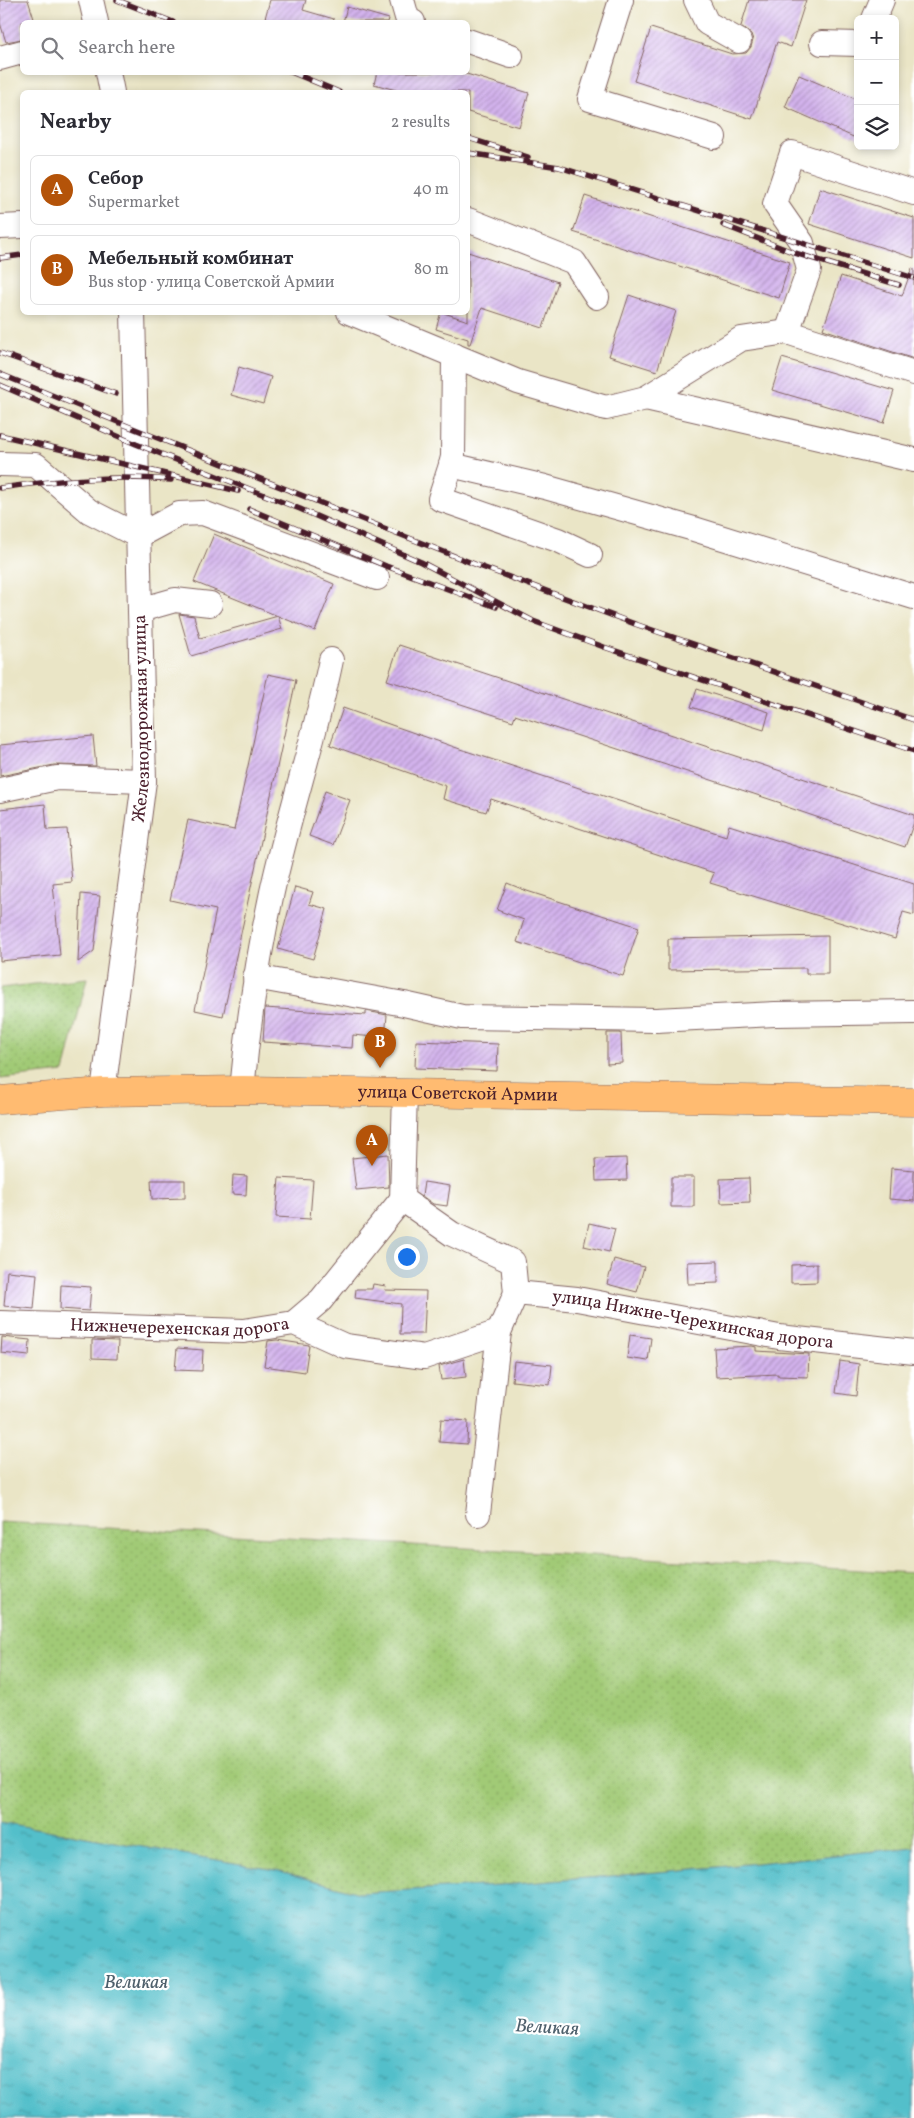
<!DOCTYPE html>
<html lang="en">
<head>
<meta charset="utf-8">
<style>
	body { margin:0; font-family:Vollkorn,serif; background:#f7f7f7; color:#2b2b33 }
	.controls { position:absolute; right:15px; top:15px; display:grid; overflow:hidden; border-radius:8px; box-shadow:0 2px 8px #0003 }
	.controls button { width:45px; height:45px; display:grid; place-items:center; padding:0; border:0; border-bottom:1px solid #e1e1e2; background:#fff; color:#2b2b33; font:25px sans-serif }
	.you { position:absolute; left:406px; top:1256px; width:18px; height:18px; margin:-12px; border:4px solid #fff; border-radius:50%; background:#1a73e8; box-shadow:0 0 0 8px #1a73e833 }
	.badge { display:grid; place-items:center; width:32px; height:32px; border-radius:50%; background:#b45309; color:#fff; font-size:16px; font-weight:700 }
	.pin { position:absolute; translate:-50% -41px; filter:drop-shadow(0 1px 2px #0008) }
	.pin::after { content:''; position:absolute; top:26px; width:18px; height:15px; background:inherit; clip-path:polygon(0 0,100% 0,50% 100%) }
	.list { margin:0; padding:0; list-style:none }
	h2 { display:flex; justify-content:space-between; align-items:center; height:65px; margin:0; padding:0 20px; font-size:21px }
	h2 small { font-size:16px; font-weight:400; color:#7c7c81 }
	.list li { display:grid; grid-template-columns:32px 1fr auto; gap:15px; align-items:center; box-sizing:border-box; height:70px; margin:0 10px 10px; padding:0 10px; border:1px solid #e1e1e2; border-radius:8px }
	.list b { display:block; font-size:19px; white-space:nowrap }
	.list p { margin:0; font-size:16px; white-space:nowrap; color:#7c7c81 }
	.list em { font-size:16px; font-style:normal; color:#7c7c81 }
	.icon { flex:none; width:28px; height:28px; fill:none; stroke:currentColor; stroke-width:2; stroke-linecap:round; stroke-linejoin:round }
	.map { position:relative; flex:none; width:914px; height:2118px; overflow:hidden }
	.search { position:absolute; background:#fff; box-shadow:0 2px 8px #0003; left:20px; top:20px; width:450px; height:55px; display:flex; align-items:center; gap:12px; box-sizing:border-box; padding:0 18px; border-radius:8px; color:#7c7c81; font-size:19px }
	.panel { position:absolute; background:#fff; box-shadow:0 2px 8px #0003; left:20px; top:90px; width:450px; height:225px; border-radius:8px }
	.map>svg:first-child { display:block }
</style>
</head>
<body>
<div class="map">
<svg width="914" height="2118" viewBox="0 0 914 2118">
	<defs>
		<pattern id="grass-dots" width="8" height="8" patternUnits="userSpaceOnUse" patternTransform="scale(1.25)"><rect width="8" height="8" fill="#a1ca76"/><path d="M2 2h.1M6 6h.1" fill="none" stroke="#8cad66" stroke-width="1.8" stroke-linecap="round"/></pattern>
		<pattern id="water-ripples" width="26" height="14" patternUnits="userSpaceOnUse" patternTransform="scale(1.25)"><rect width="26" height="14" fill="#52bfca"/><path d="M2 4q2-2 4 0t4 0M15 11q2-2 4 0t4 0" fill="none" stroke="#469ba4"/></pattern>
		<pattern id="building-hatch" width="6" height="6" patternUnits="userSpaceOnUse" patternTransform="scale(1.25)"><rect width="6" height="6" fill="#d3b3ed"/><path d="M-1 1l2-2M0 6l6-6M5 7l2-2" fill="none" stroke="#ad91c0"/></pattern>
	</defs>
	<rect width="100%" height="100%" fill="#fff"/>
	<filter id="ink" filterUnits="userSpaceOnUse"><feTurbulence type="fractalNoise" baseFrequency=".02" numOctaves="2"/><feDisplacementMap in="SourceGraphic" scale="10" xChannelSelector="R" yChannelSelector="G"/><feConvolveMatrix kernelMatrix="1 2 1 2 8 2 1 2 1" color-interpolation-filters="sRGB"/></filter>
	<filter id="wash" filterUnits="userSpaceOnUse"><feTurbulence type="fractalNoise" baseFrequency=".0096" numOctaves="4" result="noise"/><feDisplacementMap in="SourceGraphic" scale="20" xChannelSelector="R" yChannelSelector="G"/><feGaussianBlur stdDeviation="1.12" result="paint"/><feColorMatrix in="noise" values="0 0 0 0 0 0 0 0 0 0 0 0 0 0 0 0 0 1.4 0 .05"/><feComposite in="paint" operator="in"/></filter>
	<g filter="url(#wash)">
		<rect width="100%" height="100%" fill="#eae5c6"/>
		<path fill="url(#grass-dots)" stroke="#767450" d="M87 978 64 1072 0 1079V988Z
			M0 1522 914 1573V1847L718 1867 517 1884 359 1893 280 1871 0 1822Z"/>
		<path fill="url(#water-ripples)" stroke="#4e6f7a" d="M0 1822 280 1871 359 1893 517 1884 718 1867 914 1847V2118H0Z"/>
		<g id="blocks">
			<path fill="url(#building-hatch)" d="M0 0H28L35 22H22V39L6 42 0 23Z
				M270 0H306L303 10 334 19 333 22H264Z
				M749 0H806L791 47 777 42 752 119 634 81 651 28 732 54 746 53 751 47 753 40 751 34 741 26Z
				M347 7 389 19 388 22H343Z
				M377 72H460L529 93 519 127 468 112V92H403L374 84Z
				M799 75 858 100V139L785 107Z
				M820 188 914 218V258L809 224Z
				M585 196 790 262 779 298 573 232Z
				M468 252 558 282 543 328 482 308 470 344H468V339L436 329 441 312 468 321Z
				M912 268 914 269V359L823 329 841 276 902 296Z
				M629 295 676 311 657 371 609 356Z
				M782 358 894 391 884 423 772 390Z
				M239 367 271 377 263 404 231 395Z
				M214 534 334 584 315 631 194 582Z
				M179 614 194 616 200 638 278 616 282 629 191 656Z
				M399 645 914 815V822L905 847 781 805V803L515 715 513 721 387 680Z
				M268 674 296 680 223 1016 195 1010 216 910 170 900 188 820 234 830Z
				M697 689 769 712 764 730 691 707Z
				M343 708 460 749 726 836 729 825 914 884V915L903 912 895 939 710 883 714 873 491 799 486 812 443 799 446 786 330 745Z
				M93 736 96 766 54 765 0 776V745Z
				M325 791 350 800 333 845 309 836Z
				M45 804 47 830 67 829 72 882 53 884 60 955 0 961V809Z
				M507 883 527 891 639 927 623 976 517 942 524 920 497 910Z
				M295 887 313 892 309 904 327 909 313 959 278 949Z
				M81 894 100 896 94 951 78 962Z
				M828 936V974H806V968L668 970V939Z
				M265 1008 366 1015V1011L387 1015 385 1038 353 1035 352 1048 263 1042Z
				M607 1033H621L622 1063 607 1064Z
				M416 1041 498 1044 497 1071 415 1068Z
				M388 1154 389 1187 356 1190 352 1158Z
				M626 1158 627 1180 596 1181 595 1159Z
				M891 1168 914 1170V1201L889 1199Z
				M233 1175 247 1176 246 1195 232 1194Z
				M671 1177H694V1207H671Z
				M279 1178 313 1180 310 1219 276 1217Z
				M749 1178 750 1202 721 1203 720 1179Z
				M151 1180H185V1198L152 1199Z
				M424 1182 450 1186 447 1206 433 1204 422 1196Z
				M589 1223 615 1229 609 1252 584 1246Z
				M614 1259 644 1267 637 1292 607 1284Z
				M718 1261V1283L688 1284 687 1262Z
				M817 1264V1282L791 1283V1265Z
				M7 1271 37 1274 34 1309 4 1306Z
				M373 1284 386 1286 385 1290 426 1291 424 1334H400L401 1304 355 1298 356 1289H372Z
				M61 1285 91 1287 89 1311 60 1309Z
				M630 1335 651 1338 648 1361 627 1358Z
				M2 1337 30 1340 29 1356 1 1353Z
				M92 1340 118 1341 117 1359 92 1358Z
				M277 1340 309 1345 305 1372 264 1366 268 1341Z
				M752 1346 756 1347V1351L809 1354 808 1377 778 1376V1374L716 1377 714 1348Z
				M177 1348 203 1350 202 1371 175 1370Z
				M464 1359 466 1377 441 1380 439 1366Z
				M514 1361 552 1365 550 1385 512 1381Z
				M840 1361 859 1364 856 1396 836 1393Z
				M441 1419 468 1421 467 1444 439 1442Z"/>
		</g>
	</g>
	<g filter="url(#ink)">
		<use href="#blocks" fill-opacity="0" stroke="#826461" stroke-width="1"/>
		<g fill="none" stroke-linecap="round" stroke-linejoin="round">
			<g stroke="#826461" stroke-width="26">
				<g id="minor">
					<path d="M91 0 96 22"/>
					<path d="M402 0 408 21 413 22"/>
					<path d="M621 0 590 99 714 137"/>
					<path d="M696 0 707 23 739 41"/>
					<path d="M874 19 882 0"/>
					<path d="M468 41 511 56"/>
					<path d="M822 43 858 44"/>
					<path d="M0 58 22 52"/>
					<path d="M108 72 112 92"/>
					<path d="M468 220 574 262 597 297"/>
					<path d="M0 227 22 226"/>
					<path d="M349 312 518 382 606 408 646 398 741 339 787 332 914 373"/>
					<path d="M787 332 809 270 802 243 775 204 792 153 914 193"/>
					<path d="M454 355 453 457 451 465 545 487 694 529 914 597"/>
					<path d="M646 398 914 460"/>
					<path d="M0 464 36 465 89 511 138 536 179 514 203 513 377 578"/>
					<path d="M451 465 440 499 558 540 590 555"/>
					<path d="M140 610 175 600 210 604"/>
					<path d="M0 790 57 778 144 781"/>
					<path d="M255 977 404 1004 462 1017 656 1020 775 1014 914 1012"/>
					<path d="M242 1090C248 1024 258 957 272 892 289 814 315 738 331 660"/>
					<path id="s1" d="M103 1092 144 781 133 312"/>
					<path d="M405 1092 402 1199 452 1234 513 1262 516 1293"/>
					<path id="s2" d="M0 1323 244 1331 294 1323 345 1346 424 1357 499 1332"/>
					<path d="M294 1323 321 1300 402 1199"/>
					<path id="s3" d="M478 1514 499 1332 516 1293 577 1299 779 1337 914 1352"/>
				</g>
			</g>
			<g stroke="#826461" stroke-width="29">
				<g id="major">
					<path id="s4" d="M0 1100 103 1092 242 1090 914 1102"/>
				</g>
			</g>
			<use href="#minor" stroke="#fff" stroke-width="24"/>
			<use href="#major" stroke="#ffbb71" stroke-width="28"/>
			<g stroke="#4a1f2b" stroke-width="5.5">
				<path id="rail" d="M117 0 173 22
					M291 72 339 92
					M468 138 528 157
					M468 153 559 167 914 278
					M723 225 795 253 899 285
					M0 258 22 255
					M0 353 116 394
					M0 374 135 429 482 567 635 624 914 720
					M0 385 136 444 300 509 421 562 533 621 604 647 914 751
					M0 435 238 491
					M0 488C57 480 113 475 171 480
					M249 509 386 566 496 607"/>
			</g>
			<use href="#rail" stroke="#fff" stroke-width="4" stroke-dasharray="11" stroke-linecap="butt"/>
		</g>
	</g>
	<g text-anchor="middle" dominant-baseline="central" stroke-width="4.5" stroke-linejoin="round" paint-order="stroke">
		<g font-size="18" fill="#4a1f2b" stroke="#fff">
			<text stroke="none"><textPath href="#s1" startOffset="376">Железнодорожная улица</textPath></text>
			<text stroke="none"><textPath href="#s4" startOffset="458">улица Советской Армии</textPath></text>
			<text stroke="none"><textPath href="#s3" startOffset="405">улица Нижне-Черехинская дорога</textPath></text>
			<text stroke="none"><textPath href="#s2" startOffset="180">Нижнечерехенская дорога</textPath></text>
		</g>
		<g font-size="19" font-style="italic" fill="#4d5f6b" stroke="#fff">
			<text x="136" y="1983">Великая</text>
			<text transform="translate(547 2028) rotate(3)">Великая</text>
		</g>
	</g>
</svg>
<div class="controls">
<button>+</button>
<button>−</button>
<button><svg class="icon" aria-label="layers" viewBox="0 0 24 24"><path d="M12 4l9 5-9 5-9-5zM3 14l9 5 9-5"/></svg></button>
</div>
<div class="you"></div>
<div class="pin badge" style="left:372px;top:1166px">A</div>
<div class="pin badge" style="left:380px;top:1068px">B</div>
<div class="search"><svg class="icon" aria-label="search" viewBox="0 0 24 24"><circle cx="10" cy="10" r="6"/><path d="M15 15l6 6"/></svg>Search here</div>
<section class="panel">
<h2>Nearby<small>2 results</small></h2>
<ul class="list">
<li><span class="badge">A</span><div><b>Себор</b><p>Supermarket</p></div><em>40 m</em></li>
<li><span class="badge">B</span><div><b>Мебельный комбинат</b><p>Bus stop · улица Советской Армии</p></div><em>80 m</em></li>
</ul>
</section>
</div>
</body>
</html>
